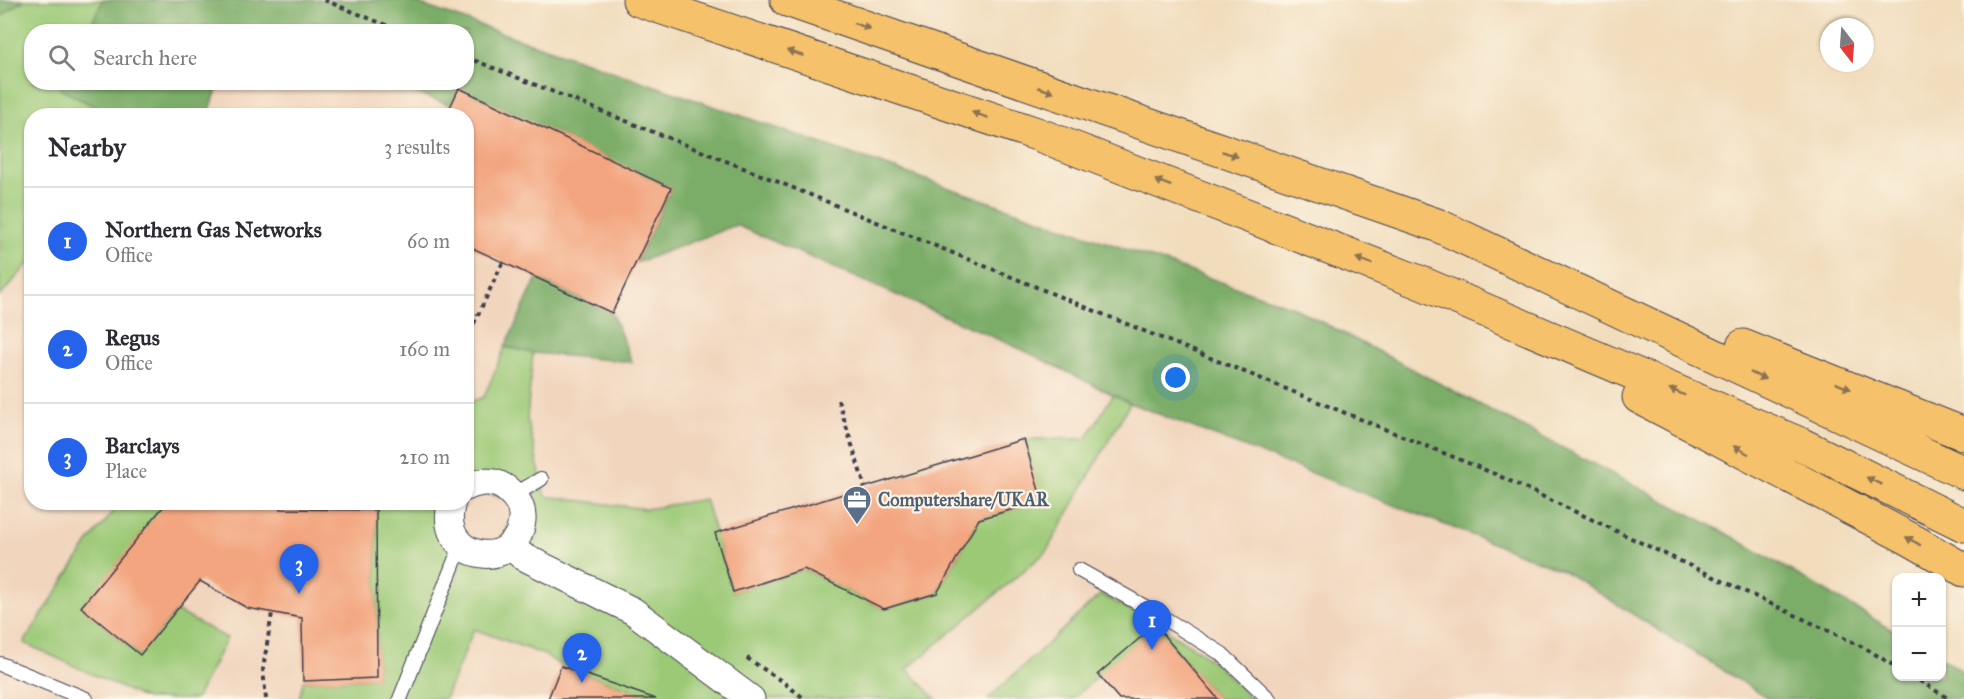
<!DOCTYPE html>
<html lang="en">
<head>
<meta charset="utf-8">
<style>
	body { margin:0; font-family:"IM FELL Great Primer",serif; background:#f7f7f7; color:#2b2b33 }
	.controls { position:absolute; right:18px; bottom:18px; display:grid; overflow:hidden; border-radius:12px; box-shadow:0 2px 4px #0004 }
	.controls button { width:54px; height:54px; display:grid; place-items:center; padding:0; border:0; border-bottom:2px solid #e1e1e2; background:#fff; color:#2b2b33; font:30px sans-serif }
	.compass { position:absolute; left:1820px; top:18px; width:54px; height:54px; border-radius:50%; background:#fff; box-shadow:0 2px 4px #0004; rotate:163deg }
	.you { position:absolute; left:1176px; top:378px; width:21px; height:21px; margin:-15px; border:4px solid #fff; border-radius:50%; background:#1a73e8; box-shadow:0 0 0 9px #1a73e833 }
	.badge { display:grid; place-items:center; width:39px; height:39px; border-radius:50%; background:#2563eb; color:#fff; font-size:20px; font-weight:700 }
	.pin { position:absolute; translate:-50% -50px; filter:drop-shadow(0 2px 3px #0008) }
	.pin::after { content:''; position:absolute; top:32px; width:21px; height:18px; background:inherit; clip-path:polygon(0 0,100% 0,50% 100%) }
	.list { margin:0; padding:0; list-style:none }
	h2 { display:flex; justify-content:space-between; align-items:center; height:78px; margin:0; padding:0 24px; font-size:26px }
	h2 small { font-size:20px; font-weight:400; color:#7c7c81 }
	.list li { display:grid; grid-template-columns:39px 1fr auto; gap:18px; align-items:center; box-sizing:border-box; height:108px; padding:0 24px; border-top:2px solid #e1e1e2 }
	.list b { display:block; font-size:22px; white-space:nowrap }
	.list p { margin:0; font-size:20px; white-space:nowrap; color:#7c7c81 }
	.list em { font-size:20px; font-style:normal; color:#7c7c81 }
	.icon { flex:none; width:33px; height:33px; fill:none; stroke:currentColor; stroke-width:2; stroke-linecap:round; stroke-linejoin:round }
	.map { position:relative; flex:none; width:1964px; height:699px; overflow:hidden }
	.search { position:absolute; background:#fff; box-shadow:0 2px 4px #0004; left:24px; top:24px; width:450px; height:66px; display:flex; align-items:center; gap:15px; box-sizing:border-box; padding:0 21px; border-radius:24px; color:#7c7c81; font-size:22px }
	.panel { position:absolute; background:#fff; box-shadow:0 2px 4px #0004; left:24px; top:108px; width:450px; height:402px; border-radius:24px }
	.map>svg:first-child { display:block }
</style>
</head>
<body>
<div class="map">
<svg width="1964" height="699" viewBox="0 0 1964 699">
	<rect width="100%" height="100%" fill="#fcf5e5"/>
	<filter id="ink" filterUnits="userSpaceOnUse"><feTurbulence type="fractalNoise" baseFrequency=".0167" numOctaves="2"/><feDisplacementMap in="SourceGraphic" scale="12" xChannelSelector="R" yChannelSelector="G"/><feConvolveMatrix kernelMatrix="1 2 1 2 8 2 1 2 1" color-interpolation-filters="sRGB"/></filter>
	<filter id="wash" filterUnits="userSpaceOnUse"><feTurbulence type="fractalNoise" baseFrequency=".008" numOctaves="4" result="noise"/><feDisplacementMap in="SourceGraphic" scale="24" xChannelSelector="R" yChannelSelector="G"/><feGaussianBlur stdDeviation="1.35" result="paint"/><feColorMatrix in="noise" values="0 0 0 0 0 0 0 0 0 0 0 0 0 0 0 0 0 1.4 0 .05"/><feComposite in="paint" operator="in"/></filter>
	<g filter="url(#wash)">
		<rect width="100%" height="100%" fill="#f1dcbc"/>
		<path fill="#f1d5bd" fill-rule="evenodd" d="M0 0 237 31 32 32V82H436L459 88 671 188 736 225 1025 351 1130 403 1562 570 1769 699H0ZM32 116H466V502H32Z"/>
		<path fill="#9bc976" stroke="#5e7658" stroke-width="1.5" d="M24 0H103L88 31 32 32V82L63 83 61 89 112 115 32 116 31 261 0 296V17Z
			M505 347 533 353 527 418 545 496 646 509 705 499 733 592 804 569 884 609 937 593 979 519 1041 501 1024 439H1086L1113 395 1130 403 1046 552 907 669 936 699H657L561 666 545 655 474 629 445 699H299L303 681 377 678 376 510 280 509 273 503H452L450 529 495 554 519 503 466 487 467 403 484 397Z
			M121 502 167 503 82 607 139 655 176 611 227 638 196 699H146L24 643 88 543Z
			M1101 594C1131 611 1163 628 1193 647 1215 661 1233 681 1252 699H1218L1155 625 1072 699H988Z"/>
		<path fill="#7cad67" stroke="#4f6851" stroke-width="1.5" d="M0 0H24L0 17Z
			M103 0H407L1293 307 1722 531 1896 632V676H1942V658L1964 672V699H1769L1562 570 1130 403 1025 351 736 225 636 263 671 188 459 89 451 105 385 83 466 82V32H88Z
			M63 83V82L219 83 208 116 112 115 60 89Z
			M537 278 612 313 632 362 533 353 505 347Z"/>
		<g id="blocks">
			<path fill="#f3a57f" d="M459 88 671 188 612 313 466 245V116H446Z
				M1024 439 1042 501 979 519 937 593 884 609 804 569 733 592 715 533Z
				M167 502H273L280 509 376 510 377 678 303 681 302 618 247 608 200 581 140 655 81 607Z
				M1155 625 1218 699H1119L1098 674Z
				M561 666 656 699H548Z"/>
		</g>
	</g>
	<g filter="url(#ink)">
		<use href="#blocks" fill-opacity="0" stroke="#413e4e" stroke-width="1.5"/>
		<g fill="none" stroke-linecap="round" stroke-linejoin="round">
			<g stroke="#413e4e" stroke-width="16">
				<path id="service" d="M514 495 541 479
					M1079 570 1154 612 1222 654 1269 699
					M0 664 86 699
					M400 699 461 545"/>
			</g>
			<g stroke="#413e4e" stroke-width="29">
				<path id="minor" d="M452 502C434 560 517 575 522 520 523 509 517 498 509 491 497 480 481 480 466 487
					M510 545 522 556 633 611 751 699"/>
			</g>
			<g stroke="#413e4e" stroke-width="35">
				<path id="trunk" d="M639 0 1037 134 1419 282 1800 444 1964 525
					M787 0 1437 225 1964 473
					M1743 346 1964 434
					M1639 397 1910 539 1964 570"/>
			</g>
			<path stroke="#413e4e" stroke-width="4" stroke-dasharray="4.5 4.5" stroke-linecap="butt" d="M324 0 403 32
				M466 57 781 183 1495 474 1865 648 1896 667
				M466 340 503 262
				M838 400 865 487
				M747 658 783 682 805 699
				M1912 676 1949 699
				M266 699 263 669 272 613"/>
			<use href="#service" stroke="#fff" stroke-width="14"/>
			<use href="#minor" stroke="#fff" stroke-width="27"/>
			<use href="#trunk" stroke="#f5c16b" stroke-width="33"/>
		</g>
		<defs><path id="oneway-solid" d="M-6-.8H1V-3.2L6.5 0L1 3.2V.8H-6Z" transform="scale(1.5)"/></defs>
		<g fill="#8c7253">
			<use href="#oneway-solid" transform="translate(862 26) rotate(19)"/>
			<use href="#oneway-solid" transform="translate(795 53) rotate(-161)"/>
			<use href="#oneway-solid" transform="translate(1046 90) rotate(19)"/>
			<use href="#oneway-solid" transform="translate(980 115) rotate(-161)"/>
			<use href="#oneway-solid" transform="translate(1230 154) rotate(19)"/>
			<use href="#oneway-solid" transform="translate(1163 183) rotate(-159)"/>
			<use href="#oneway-solid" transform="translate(1364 261) rotate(-159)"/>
			<use href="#oneway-solid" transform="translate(1758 376) rotate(25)"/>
			<use href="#oneway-solid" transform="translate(1843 386) rotate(22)"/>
			<use href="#oneway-solid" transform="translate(1677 392) rotate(-157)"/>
			<use href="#oneway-solid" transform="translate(1741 450) rotate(-152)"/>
			<use href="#oneway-solid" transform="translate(1874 481) rotate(-154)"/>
			<use href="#oneway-solid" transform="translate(1913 541) rotate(-151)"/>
		</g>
	</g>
	<defs>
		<g id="office-pin" transform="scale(1.5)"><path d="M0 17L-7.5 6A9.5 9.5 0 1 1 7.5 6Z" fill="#5c6f8a" stroke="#fcf5e5"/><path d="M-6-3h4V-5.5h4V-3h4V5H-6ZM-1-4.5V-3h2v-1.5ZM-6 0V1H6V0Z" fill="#fff"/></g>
	</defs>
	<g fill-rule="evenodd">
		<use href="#office-pin" x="857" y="500"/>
	</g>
	<g text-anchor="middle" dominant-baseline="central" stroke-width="4.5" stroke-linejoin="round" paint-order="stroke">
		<g font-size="18" font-weight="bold" fill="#4e5e75" stroke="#fcf5e5" text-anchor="start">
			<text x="878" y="500">Computershare/UKAR</text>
		</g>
	</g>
</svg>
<div class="controls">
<button>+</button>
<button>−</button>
</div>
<svg class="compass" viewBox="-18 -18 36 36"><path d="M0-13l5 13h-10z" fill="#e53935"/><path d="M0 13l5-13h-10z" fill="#7c7c81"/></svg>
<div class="you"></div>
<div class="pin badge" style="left:1152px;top:650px">1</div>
<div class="pin badge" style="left:582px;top:683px">2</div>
<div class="pin badge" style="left:299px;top:594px">3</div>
<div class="search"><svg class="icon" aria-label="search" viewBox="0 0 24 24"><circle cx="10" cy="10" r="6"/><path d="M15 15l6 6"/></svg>Search here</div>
<section class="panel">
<h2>Nearby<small>3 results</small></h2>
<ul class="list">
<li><span class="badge">1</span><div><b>Northern Gas Networks</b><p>Office</p></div><em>60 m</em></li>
<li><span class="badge">2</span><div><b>Regus</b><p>Office</p></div><em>160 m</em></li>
<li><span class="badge">3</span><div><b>Barclays</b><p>Place</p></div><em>210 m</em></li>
</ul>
</section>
</div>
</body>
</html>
